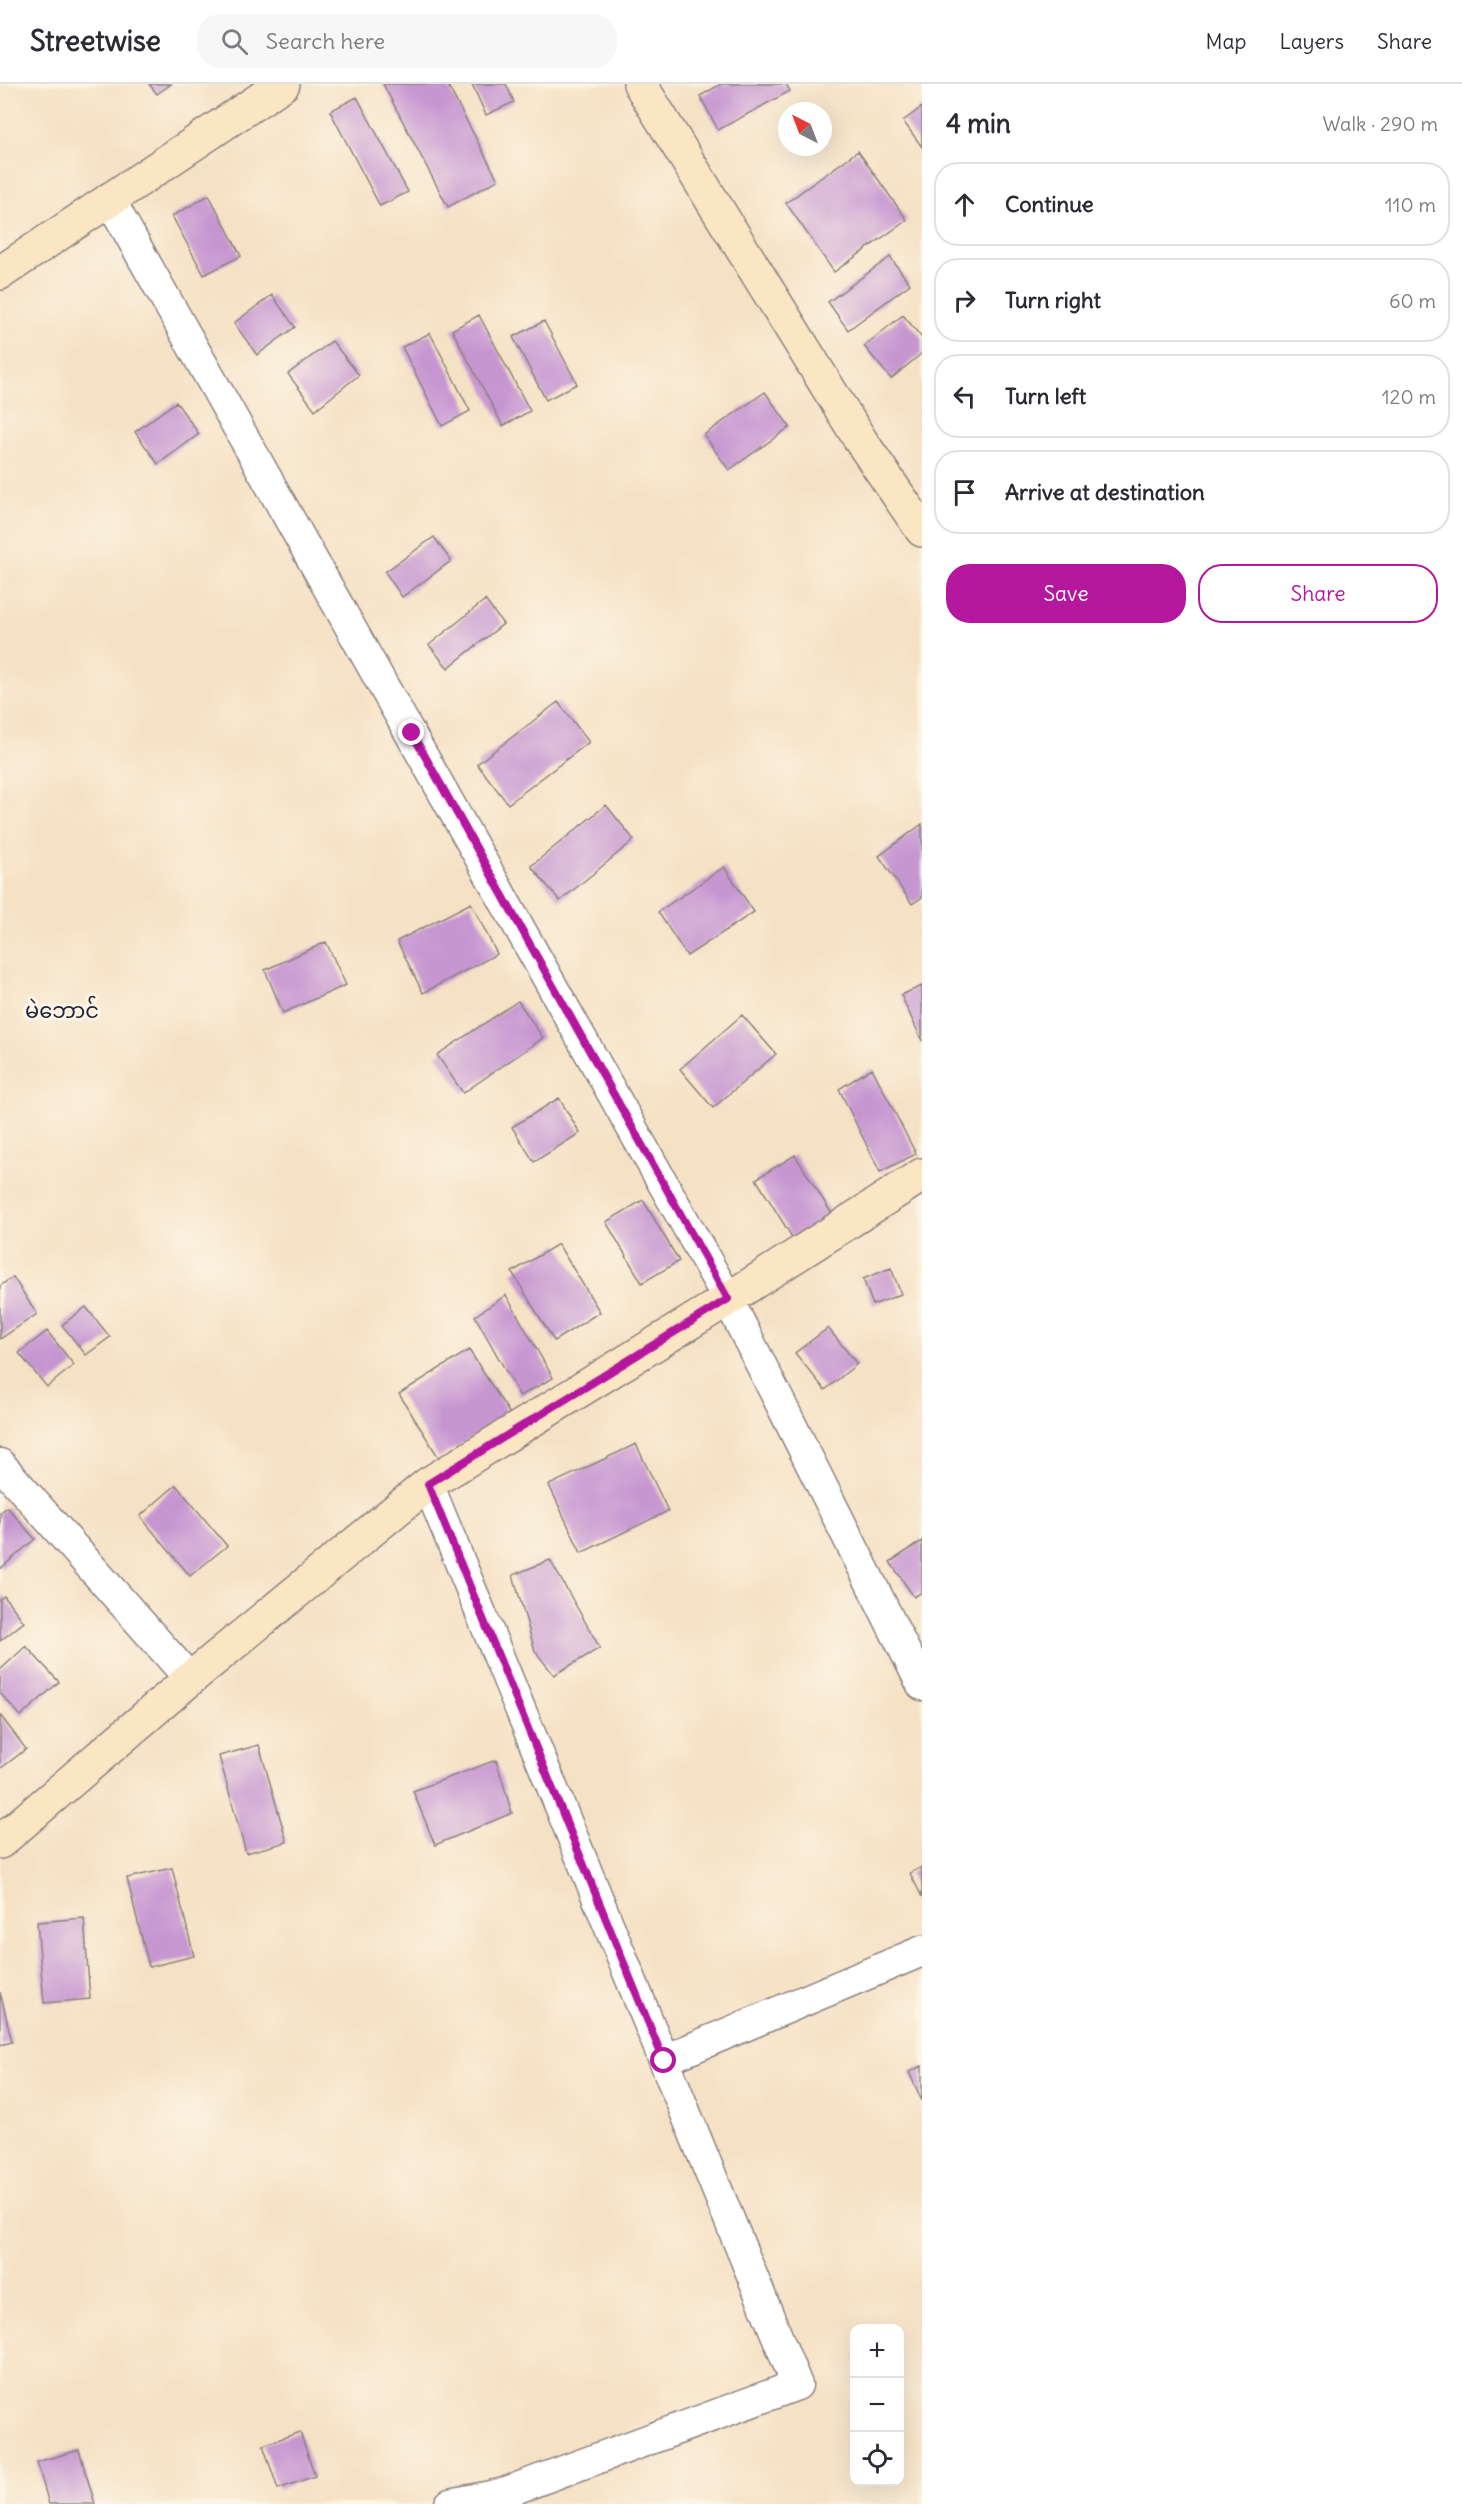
<!DOCTYPE html>
<html lang="en">
<head>
<meta charset="utf-8">
<style>
	body { margin:0; font-family:Delius,"Noto Sans Myanmar",sans-serif; background:#f7f7f7; color:#2b2b33 }
	.controls { position:absolute; right:18px; bottom:18px; display:grid; overflow:hidden; border-radius:12px; box-shadow:0 6px 24px #0002 }
	.controls button { width:54px; height:54px; display:grid; place-items:center; padding:0; border:0; border-bottom:2px solid #e1e1e2; background:#fff; color:#2b2b33; font:30px sans-serif }
	.compass { position:absolute; left:778px; top:18px; width:54px; height:54px; border-radius:50%; background:#fff; box-shadow:0 6px 24px #0002; rotate:318deg }
	.stop { position:absolute; width:18px; height:18px; margin:-14px; border:4px solid #b5179e; border-radius:50%; background:#fff }
	.stop.end { background:#b5179e; border-color:#fff; box-shadow:0 2px 6px #0008 }
	.list { margin:0; padding:0; list-style:none }
	h2 { display:flex; justify-content:space-between; align-items:center; height:78px; margin:0; padding:0 24px; font-size:26px }
	h2 small { font-size:20px; font-weight:400; color:#7c7c81 }
	.list li { display:grid; grid-template-columns:39px 1fr auto; gap:18px; align-items:center; box-sizing:border-box; height:84px; margin:0 12px 12px; padding:0 12px; border:2px solid #e1e1e2; border-radius:24px }
	.list b { display:block; font-size:22px; white-space:nowrap }
	.list em { font-size:20px; font-style:normal; color:#7c7c81 }
	.actions { display:flex; gap:12px; padding:18px 24px }
	.actions a { flex:1; padding:14px 0; border:2px solid #b5179e; border-radius:24px; text-align:center; font-size:21px; color:#b5179e }
	.actions .main { background:#b5179e; color:#fff }
	.icon { flex:none; width:33px; height:33px; fill:none; stroke:currentColor; stroke-width:2; stroke-linecap:round; stroke-linejoin:round }
	.map { position:relative; flex:none; width:922px; height:2420px; overflow:hidden }
	header { display:flex; align-items:center; gap:36px; box-sizing:border-box; height:84px; padding:0 30px; background:#fff; border-bottom:2px solid #e1e1e2 }
	header strong { font-size:28px }
	nav { display:flex; gap:33px; margin-inline-start:auto; font-size:21px }
	.search { width:420px; height:54px; background:#f7f7f7; display:flex; align-items:center; gap:15px; box-sizing:border-box; padding:0 21px; border-radius:24px; color:#7c7c81; font-size:22px }
	main { display:flex }
	aside { flex:1; background:#fff }
	.map>svg:first-child { display:block }
</style>
</head>
<body>
<header>
<strong>Streetwise</strong>
<div class="search"><svg class="icon" aria-label="search" viewBox="0 0 24 24"><circle cx="10" cy="10" r="6"/><path d="M15 15l6 6"/></svg>Search here</div>
<nav><a>Map</a><a>Layers</a><a>Share</a></nav>
</header>
<main>
<div class="map">
<svg width="922" height="2420" viewBox="0 0 922 2420">
	<rect width="100%" height="100%" fill="#fcf5e5"/>
	<filter id="ink" filterUnits="userSpaceOnUse"><feTurbulence type="fractalNoise" baseFrequency=".0167" numOctaves="2"/><feDisplacementMap in="SourceGraphic" scale="12" xChannelSelector="R" yChannelSelector="G"/><feConvolveMatrix kernelMatrix="1 2 1 2 8 2 1 2 1" color-interpolation-filters="sRGB"/></filter>
	<filter id="wash" filterUnits="userSpaceOnUse"><feTurbulence type="fractalNoise" baseFrequency=".008" numOctaves="4" result="noise"/><feDisplacementMap in="SourceGraphic" scale="24" xChannelSelector="R" yChannelSelector="G"/><feGaussianBlur stdDeviation="1.35" result="paint"/><feColorMatrix in="noise" values="0 0 0 0 0 0 0 0 0 0 0 0 0 0 0 0 0 1.4 0 .05"/><feComposite in="paint" operator="in"/></filter>
	<g filter="url(#wash)">
		<rect width="100%" height="100%" fill="#f5e1c4"/>
		<g id="blocks">
			<path fill="#c696d1" d="M149 0H171L157 10Z
				M383 0H447L498 96 448 123Z
				M472 0H506L514 18 486 31Z
				M721 0H786L790 7 718 46 700 12Z
				M357 13 408 108 380 122 330 27Z
				M922 23V63L903 37Z
				M858 67 907 136 834 188 786 119Z
				M209 111 241 172 204 191 172 132Z
				M890 173 910 200 848 246 828 218Z
				M272 211 295 243 257 271 234 239Z
				M479 231 530 327 503 342 452 246Z
				M903 231 922 254V269L891 295 864 262Z
				M544 237 577 300 546 316 513 253Z
				M430 249 470 327 442 342 402 263Z
				M332 257 359 291 315 326 288 290Z
				M765 308 790 343 729 386 704 351Z
				M176 318 199 350 158 380 135 348Z
				M434 453 451 477 402 513 385 488Z
				M485 516 503 540 448 584 429 561Z
				M558 618 589 658 508 720 477 680Z
				M606 721 634 756 560 817 531 782Z
				M922 740V813L912 820 879 772Z
				M724 783 754 828 687 872 658 828Z
				M471 819 497 870 423 909 397 857Z
				M326 858 346 901 283 929 265 886Z
				M922 902V957L901 911Z
				M518 917 543 954 463 1009 437 971Z
				M742 931 776 970 713 1024 680 985Z
				M872 984 916 1070 880 1088 839 1005Z
				M559 1014 580 1049 534 1078 512 1043Z
				M795 1071 834 1133 795 1158 756 1095Z
				M643 1116 679 1177 642 1199 606 1138Z
				M558 1160 600 1228 554 1257 512 1188Z
				M891 1184 901 1210 873 1221 863 1195Z
				M13 1193 37 1230 0 1255V1202Z
				M506 1211 553 1294 520 1312 475 1232Z
				M86 1223 110 1253 86 1271 62 1241Z
				M828 1244 857 1280 825 1306 795 1269Z
				M47 1247 74 1281 47 1303 19 1269Z
				M469 1266 510 1330 439 1374 399 1310Z
				M636 1360 668 1427 581 1469 549 1401Z
				M176 1401 227 1462 190 1492 140 1432Z
				M7 1423 35 1455 0 1485V1429Z
				M922 1457V1508L914 1513 890 1478Z
				M550 1476 600 1564 554 1591 535 1567 513 1491Z
				M4 1512 24 1538 0 1557V1515Z
				M26 1562 59 1598 21 1632 0 1609V1586Z
				M0 1631 26 1665 0 1685Z
				M259 1661 287 1758 246 1769 219 1672Z
				M496 1676 512 1729 435 1761 413 1707Z
				M922 1783V1813L910 1789Z
				M172 1784 194 1872 149 1883 127 1794Z
				M84 1834 90 1915 44 1919 37 1838Z
				M0 1908 12 1958 0 1961Z
				M922 1982V2017L909 1988Z
				M300 2348 315 2392 278 2405 263 2361Z
				M79 2366 95 2420H49L37 2378Z"/>
		</g>
	</g>
	<g filter="url(#ink)">
		<use href="#blocks" fill-opacity="0" stroke="#8c8280" stroke-width="1.5"/>
		<g fill="none" stroke-linecap="round" stroke-linejoin="round">
			<g stroke="#8c8280" stroke-width="33">
				<path id="street" d="M109 114 728 1215 922 1601
					M0 1380 190 1595
					M428 1400 797 2301 501 2410 450 2420
					M664 1976 922 1867"/>
			</g>
			<g stroke="#8c8280" stroke-width="36">
				<path id="secondary" d="M640 0 861 357 922 446
					M0 189 283 0
					M0 1758 190 1595 428 1400 728 1215 922 1091"/>
			</g>
			<use href="#street" stroke="#fff" stroke-width="30"/>
			<use href="#secondary" stroke="#fbe6c4" stroke-width="33"/>
		</g>
	</g>
	<g fill="none" stroke-linecap="round" stroke-linejoin="round" filter="url(#ink)">
		<path stroke="#b5179e" stroke-width="8" d="M412 649 728 1215 428 1400 664 1977"/>
	</g>
	<g text-anchor="middle" dominant-baseline="central" stroke-width="6" stroke-linejoin="round" paint-order="stroke">
		<g font-size="21" fill="#22223b" stroke="#fcf5e5">
			<text x="62" y="926">မဲဘောင်</text>
		</g>
	</g>
</svg>
<div class="controls">
<button>+</button>
<button>−</button>
<button><svg class="icon" aria-label="locate" viewBox="0 0 24 24"><circle cx="12" cy="12" r="6"/><path d="M12 2v4M12 18v4M2 12h4M18 12h4"/></svg></button>
</div>
<svg class="compass" viewBox="-18 -18 36 36"><path d="M0-13l5 13h-10z" fill="#e53935"/><path d="M0 13l5-13h-10z" fill="#7c7c81"/></svg>
<div class="stop" style="left:664px;top:1977px"></div>
<div class="stop end" style="left:412px;top:649px"></div>
</div>
<aside>
<h2>4 min<small>Walk · 290 m</small></h2>
<ul class="list">
<li><svg class="icon" aria-label="ahead" viewBox="0 0 24 24"><path d="M12 20V5M6 11l6-6 6 6"/></svg><div><b>Continue</b></div><em>110 m</em></li>
<li><svg class="icon" aria-label="right" viewBox="0 0 24 24"><path d="M7 20v-9h11M14 6l5 5-5 5"/></svg><div><b>Turn right</b></div><em>60 m</em></li>
<li><svg class="icon" aria-label="left" viewBox="0 0 24 24"><path d="M17 20v-9H6M10 6l-5 5 5 5"/></svg><div><b>Turn left</b></div><em>120 m</em></li>
<li><svg class="icon" aria-label="arrive" viewBox="0 0 24 24"><path d="M6 21V4h12l-3 4 3 4H6"/></svg><div><b>Arrive at destination</b></div></li>
</ul>
<div class="actions"><a class="main">Save</a><a>Share</a></div>
</aside>
</main>
</body>
</html>
